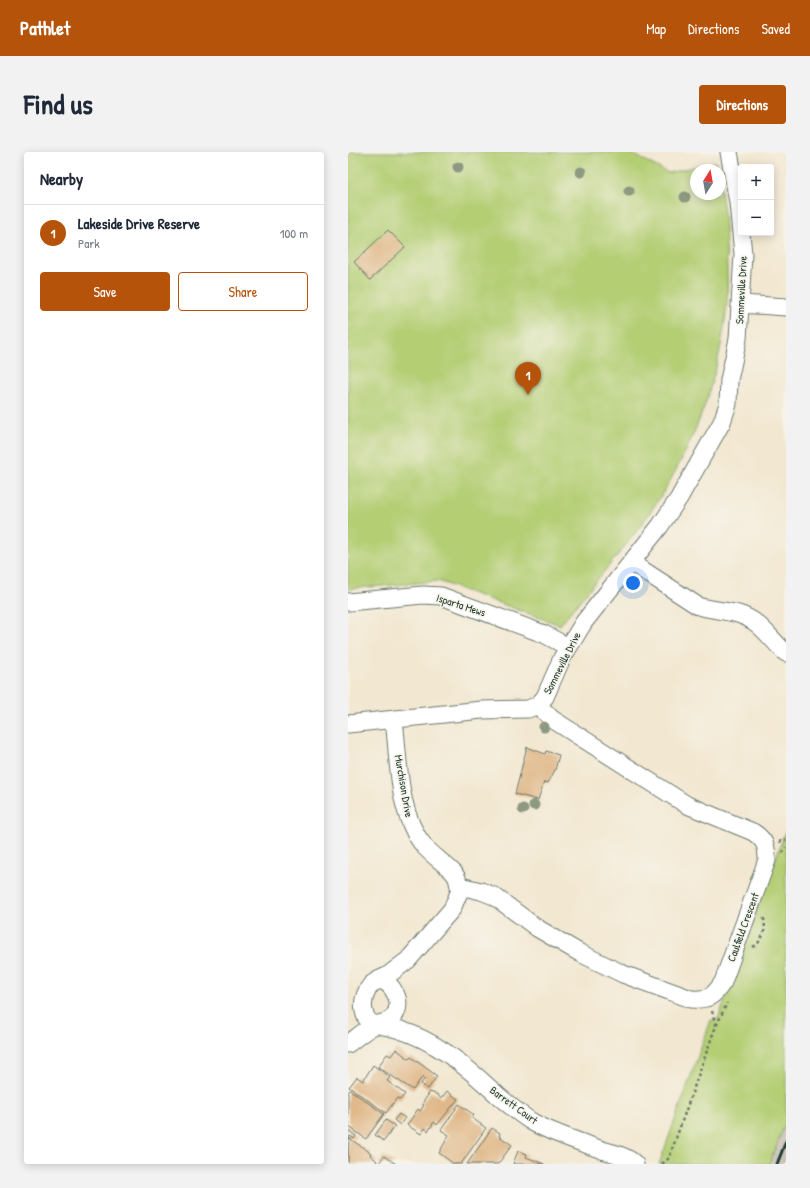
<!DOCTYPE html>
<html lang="en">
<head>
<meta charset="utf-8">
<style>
	body { margin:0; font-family:"Patrick Hand",sans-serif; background:#f2f2f3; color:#1f2937 }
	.controls { position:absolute; right:12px; top:12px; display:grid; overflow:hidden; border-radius:4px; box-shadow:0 2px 10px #0003 }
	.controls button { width:36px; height:36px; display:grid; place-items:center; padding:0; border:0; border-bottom:1px solid #e0e1e3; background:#fff; color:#1f2937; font:20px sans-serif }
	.compass { position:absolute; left:342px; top:12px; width:36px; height:36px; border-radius:50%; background:#fff; box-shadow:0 2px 10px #0003; rotate:11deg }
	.you { position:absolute; left:285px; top:431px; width:14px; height:14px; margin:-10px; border:3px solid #fff; border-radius:50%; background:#1a73e8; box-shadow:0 0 0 6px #1a73e833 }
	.badge { display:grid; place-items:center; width:26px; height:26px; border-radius:50%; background:#b45309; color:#fff; font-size:13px; font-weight:700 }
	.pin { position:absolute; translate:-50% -33px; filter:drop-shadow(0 1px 2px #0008) }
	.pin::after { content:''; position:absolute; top:21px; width:14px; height:12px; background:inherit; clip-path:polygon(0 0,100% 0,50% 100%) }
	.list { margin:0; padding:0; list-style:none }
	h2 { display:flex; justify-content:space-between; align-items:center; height:52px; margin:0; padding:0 16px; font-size:17px }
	h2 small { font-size:13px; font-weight:400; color:#747a83 }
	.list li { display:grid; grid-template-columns:26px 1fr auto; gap:12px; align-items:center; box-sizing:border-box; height:56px; padding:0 16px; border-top:1px solid #e0e1e3 }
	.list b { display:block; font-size:15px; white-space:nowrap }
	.list p { margin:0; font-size:13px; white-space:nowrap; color:#747a83 }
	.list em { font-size:13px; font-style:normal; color:#747a83 }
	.actions { display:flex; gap:8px; padding:12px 16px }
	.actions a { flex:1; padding:9px 0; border:1px solid #b45309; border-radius:4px; text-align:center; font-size:14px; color:#b45309 }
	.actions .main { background:#b45309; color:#fff }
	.map { position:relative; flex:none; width:438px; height:1012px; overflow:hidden; border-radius:4px }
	header { display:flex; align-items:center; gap:24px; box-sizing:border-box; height:56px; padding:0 20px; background:#b45309; color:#fff }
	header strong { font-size:19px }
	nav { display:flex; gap:22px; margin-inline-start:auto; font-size:14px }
	.intro { display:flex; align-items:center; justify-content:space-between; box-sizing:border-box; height:96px; padding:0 24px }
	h1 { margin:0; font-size:28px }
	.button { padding:10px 18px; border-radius:4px; background:#b45309; color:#fff; font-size:14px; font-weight:700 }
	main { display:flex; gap:24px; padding:0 24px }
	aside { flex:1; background:#fff; border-radius:4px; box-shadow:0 2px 10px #0003 }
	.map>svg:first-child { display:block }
</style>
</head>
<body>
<header>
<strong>Pathlet</strong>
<nav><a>Map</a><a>Directions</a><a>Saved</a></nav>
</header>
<div class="intro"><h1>Find us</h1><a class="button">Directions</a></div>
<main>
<aside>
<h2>Nearby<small></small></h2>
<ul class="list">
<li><span class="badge">1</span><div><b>Lakeside Drive Reserve</b><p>Park</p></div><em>100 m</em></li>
</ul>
<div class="actions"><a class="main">Save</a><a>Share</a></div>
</aside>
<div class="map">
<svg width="438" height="1012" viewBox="0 0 438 1012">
	<rect width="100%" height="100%" fill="#f7f3e8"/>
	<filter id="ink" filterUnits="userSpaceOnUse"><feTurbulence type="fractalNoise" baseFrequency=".025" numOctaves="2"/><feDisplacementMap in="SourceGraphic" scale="8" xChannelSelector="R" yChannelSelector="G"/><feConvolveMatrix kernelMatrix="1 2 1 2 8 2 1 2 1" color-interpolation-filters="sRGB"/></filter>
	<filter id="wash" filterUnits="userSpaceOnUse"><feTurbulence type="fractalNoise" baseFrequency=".012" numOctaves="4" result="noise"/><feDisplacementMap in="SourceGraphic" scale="16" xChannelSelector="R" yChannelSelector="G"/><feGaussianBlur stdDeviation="0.9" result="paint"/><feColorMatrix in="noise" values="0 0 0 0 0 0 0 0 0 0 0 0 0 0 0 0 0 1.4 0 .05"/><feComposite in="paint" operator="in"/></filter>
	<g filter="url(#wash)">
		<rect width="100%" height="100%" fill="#f2e7d0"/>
		<path fill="#cdc2b9" d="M438 969V1012H421L438 970Z"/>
		<path fill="#b3ce73" stroke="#698654" d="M0 0H281L320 21 367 10 369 18H348V42H372V34C376 53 377 74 378 94 379 118 381 145 377 169 367 240 341 304 301 362 274 401 241 436 212 473L90 429 0 437Z
			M438 678V970L421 1012H311L363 868 370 867Z"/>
		<g id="blocks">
			<path fill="#e0b889" d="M40 78 57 95 22 128 6 110Z
				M179 595 197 602 198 599 211 603 207 618 200 631 196 630 190 648 167 642Z
				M48 897 61 907 63 905 89 924 80 937 73 932 77 926 75 924 65 938 30 915 39 902 43 904Z
				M25 913 42 925 39 929 57 942 52 948 49 946 38 961 1 935 9 925 15 929Z
				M2 938 36 962 18 987 0 974 2 971 0 970V940Z
				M99 939 110 947 89 973 86 970 80 979 77 976 73 982 59 973 70 957 72 959 76 953 74 952 82 940 90 943 93 947Z
				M111 952 126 963 124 966 138 976 113 1012H106L91 1001 101 983 93 978Z
				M51 962 57 966 52 973 46 968Z
				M38 968 47 974 36 989 27 983Z
				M144 976 152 981 151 984 164 993 150 1012H119Z
				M0 978 8 984 6 987 2 984 0 987Z
				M1 986 23 1001 22 1003 29 1009 27 1012H0Z
				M170 999 179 1002 178 1005 196 1012H165Z
				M36 1004 48 1012H30Z"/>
		</g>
	</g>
	<g filter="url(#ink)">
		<use href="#blocks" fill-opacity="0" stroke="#69786b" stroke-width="1"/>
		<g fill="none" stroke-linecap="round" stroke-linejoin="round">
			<g stroke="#69786b" stroke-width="19">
				<path id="minor" d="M393 152 438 155
					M284 411 350 454C363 458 376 458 390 462 412 468 422 487 438 501
					M0 450 75 443 93 444 196 482 220 495
					M0 572 134 558 180 557 190 553 197 545 214 506 236 470 312 374 331 346 374 270 380 252 381 228 390 187 395 102 390 50 381 0
					M112 734 133 739 146 744 189 776 232 801 275 822 343 847C361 848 365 845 375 830L419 708C419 694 417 688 405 680L339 653 204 567 190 553
					M28 829 39 824 60 808 104 757 112 738 109 726 106 721C96 711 85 704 76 694 49 661 51 608 46 567
					M31 873C66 878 96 897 122 919 143 936 162 957 186 971 207 982 232 990 254 998 265 1001 279 1004 287 1012
					M0 892C8 886 16 879 25 874 33 870 40 872 46 864 51 857 51 848 47 841 26 804 0 862 27 873"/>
			</g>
			<path stroke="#69786b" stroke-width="2.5" stroke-dasharray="3 3" stroke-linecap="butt" d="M431 690 438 687
				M435 701 438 695
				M405 795C416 788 419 776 415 764
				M364 859 368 874
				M314 1012 321 1006 366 879 379 851"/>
			<use href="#minor" stroke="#fff" stroke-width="17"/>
			<path stroke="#1f3d34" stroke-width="3" d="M429 1012 438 989"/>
		</g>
		<g fill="#8e9981">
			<circle cx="110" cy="15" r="5.5"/>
			<circle cx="233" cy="20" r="5.5"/>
			<circle cx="281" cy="39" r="5.5"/>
			<circle cx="337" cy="45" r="5.5"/>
			<circle cx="196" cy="575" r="5.5"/>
			<circle cx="186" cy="653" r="5.5"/>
			<circle cx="175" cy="657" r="5.5"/>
		</g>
	</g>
	<g text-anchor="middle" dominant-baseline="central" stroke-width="3" stroke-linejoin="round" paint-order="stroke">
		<g font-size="11" fill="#1f3d34" stroke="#f7f3e8">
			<text transform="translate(393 138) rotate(-87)">Sommeville Drive</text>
			<text transform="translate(113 453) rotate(18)">Isparta Mews</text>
			<text transform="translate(214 511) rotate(-63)">Sommeville Drive</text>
			<text transform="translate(56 634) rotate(80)">Murchison Drive</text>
			<text transform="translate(395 775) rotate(-70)">Caulfield Crescent</text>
			<text transform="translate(166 953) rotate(36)">Barrett Court</text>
		</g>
	</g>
</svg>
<div class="controls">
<button>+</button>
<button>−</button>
</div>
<svg class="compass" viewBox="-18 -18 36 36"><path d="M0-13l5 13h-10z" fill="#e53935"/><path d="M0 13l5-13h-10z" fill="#747a83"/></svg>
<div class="you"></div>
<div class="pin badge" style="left:180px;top:243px">1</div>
</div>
</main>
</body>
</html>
